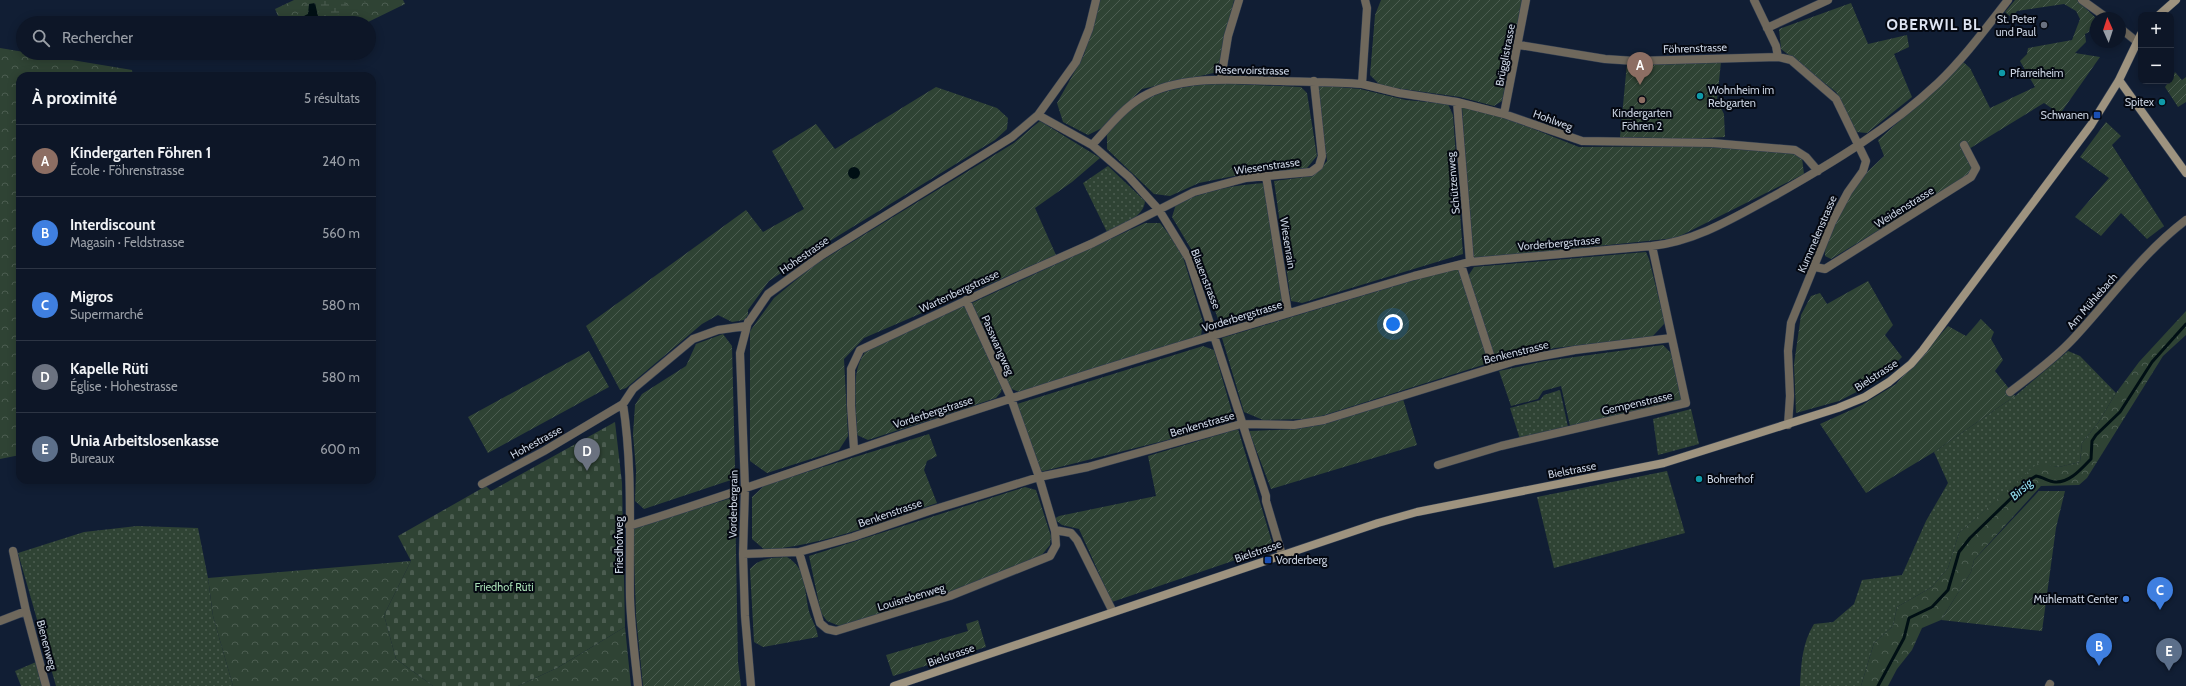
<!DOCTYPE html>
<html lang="fr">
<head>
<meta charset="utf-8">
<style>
	body { margin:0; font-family:Cabin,sans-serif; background:#1b2333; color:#f1f3f6 }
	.controls { position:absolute; right:12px; top:12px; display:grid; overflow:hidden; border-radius:8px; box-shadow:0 2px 10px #0003 }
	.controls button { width:36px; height:36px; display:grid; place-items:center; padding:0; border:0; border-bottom:1px solid #2d3544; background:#0d1627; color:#f1f3f6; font:20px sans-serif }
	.compass { position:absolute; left:2090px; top:12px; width:36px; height:36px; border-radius:50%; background:#0d1627; box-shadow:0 2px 10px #0003; rotate:357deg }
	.you { position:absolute; left:1393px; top:324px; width:14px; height:14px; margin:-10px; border:3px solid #fff; border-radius:50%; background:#1a73e8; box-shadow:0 0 0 6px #1a73e833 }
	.badge { display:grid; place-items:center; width:26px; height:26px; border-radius:50%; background:#b45309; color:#fff; font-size:13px; font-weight:700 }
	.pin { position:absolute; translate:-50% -33px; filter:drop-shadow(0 1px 2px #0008) }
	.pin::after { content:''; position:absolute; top:21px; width:14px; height:12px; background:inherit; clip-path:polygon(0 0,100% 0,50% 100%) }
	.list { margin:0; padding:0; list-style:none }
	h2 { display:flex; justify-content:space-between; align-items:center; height:52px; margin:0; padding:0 16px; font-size:17px }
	h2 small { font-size:13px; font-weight:400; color:#9a9fa7 }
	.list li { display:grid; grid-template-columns:26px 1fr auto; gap:12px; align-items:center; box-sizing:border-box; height:72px; padding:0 16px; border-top:1px solid #2d3544 }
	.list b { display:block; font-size:15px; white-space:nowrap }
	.list p { margin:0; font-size:13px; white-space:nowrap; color:#9a9fa7 }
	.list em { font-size:13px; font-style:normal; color:#9a9fa7 }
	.icon { flex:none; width:22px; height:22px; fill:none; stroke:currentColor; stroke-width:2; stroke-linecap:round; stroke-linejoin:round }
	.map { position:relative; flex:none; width:2186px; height:686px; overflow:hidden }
	.search { position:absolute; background:#0d1627; box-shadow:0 2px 10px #0003; left:16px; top:16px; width:360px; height:44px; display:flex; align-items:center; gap:10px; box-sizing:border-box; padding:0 14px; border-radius:22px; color:#9a9fa7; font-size:15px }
	.panel { position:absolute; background:#0d1627; box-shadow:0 2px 10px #0003; left:16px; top:72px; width:360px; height:412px; border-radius:12px }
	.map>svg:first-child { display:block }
</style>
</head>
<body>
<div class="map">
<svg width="2186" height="686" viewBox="0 0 2186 686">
	<defs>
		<pattern id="grass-dots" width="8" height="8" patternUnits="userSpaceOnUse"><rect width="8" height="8" fill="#2f4334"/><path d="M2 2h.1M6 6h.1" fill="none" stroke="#4c5d51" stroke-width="1.8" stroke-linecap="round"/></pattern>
		<pattern id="forest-crowns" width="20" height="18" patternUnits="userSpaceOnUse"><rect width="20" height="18" fill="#2f4334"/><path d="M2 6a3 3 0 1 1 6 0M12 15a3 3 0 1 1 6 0" fill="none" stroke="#4c5d51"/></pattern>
		<pattern id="wetland-marsh" width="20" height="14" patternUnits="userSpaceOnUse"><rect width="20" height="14" fill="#2f4334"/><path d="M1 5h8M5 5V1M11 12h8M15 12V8" fill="none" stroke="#4c5d51"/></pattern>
		<pattern id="cemetery-stones" width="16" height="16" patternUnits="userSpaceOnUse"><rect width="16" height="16" fill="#2f4334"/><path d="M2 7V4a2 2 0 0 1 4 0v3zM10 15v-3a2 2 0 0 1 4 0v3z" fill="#4c5d51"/></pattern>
		<pattern id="garden-furrows" width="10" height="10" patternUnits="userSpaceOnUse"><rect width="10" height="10" fill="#2f4334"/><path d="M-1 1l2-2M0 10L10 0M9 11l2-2" fill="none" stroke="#4c5d51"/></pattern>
		<pattern id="water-ripples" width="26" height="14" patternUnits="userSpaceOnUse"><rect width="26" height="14" fill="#000f14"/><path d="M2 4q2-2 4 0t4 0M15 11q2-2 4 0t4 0" fill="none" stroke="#243136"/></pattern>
	</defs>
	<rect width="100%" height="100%" fill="#111e34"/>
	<path fill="url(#grass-dots)" d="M1108 166 1145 201C1144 218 1120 225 1107 232L1083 183Z
		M2068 351 2080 356 2116 393 2098 423 2082 443 2080 462 2059 467 2038 464 1959 533 1948 568 1932 587 1897 607 1893 626 1874 643 1861 686H1800C1801 665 1802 643 1814 624L1833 622 1854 604 1862 580 1902 575 1926 521 1948 483 1934 452 2015 396Z
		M1560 390 1568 427 1520 439 1510 408 1540 400 1544 395Z
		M1691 409 1699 444 1658 455 1653 419Z
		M1667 471 1685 533 1554 568 1537 497Z
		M137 526 198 528 208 578 213 616 233 686H56L18 553 84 532Z
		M36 662 42 686H21L15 671Z"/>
	<path fill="url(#forest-crowns)" d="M294 0H403L405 4 366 23H281L275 9Z
		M0 48 132 70 133 76H20V455L0 459Z
		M2186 311V335L2163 356 2087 478 2079 485 2041 486 1974 560 1971 572 1941 620 1922 628 1912 650 1897 669 1888 686H1861L1874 643 1893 626 1897 607 1932 587 1948 568 1959 533 2038 463 2059 467 2080 462 2082 443 2098 423 2116 393 2139 362Z
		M411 561 384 615 396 659 433 686H233L213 616 208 578Z
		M625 627 631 686H518L557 668Z"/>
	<path fill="url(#wetland-marsh)" d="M311 0H345L342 2 352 7 354 4 351 0H368L321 23H306L315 18 319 13 315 3 308 8V14L293 23 301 8Z"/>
	<path fill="url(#cemetery-stones)" d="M615 422 622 483 625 627 557 668 518 686H433L396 659 384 615 411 561 398 536 486 486 491 491Z"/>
	<path fill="url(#garden-furrows)" d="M1100 0H1234L1218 72 1142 89 1102 128 1088 135 1063 122 1057 103 1084 55Z
		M1381 0H1522L1502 101 1494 106 1460 97 1381 86 1370 75 1375 15Z
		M2015 0H2077L2096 18V26L2090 27 2089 32 2085 34 2086 42 2075 53 2100 57 2060 114 2044 103 1964 152 1973 167 1968 176 1831 259 1825 256C1825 233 1849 190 1866 173 1872 167 1878 162 1884 156L1878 140 1935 90 1962 61 1970 68 1990 108 2035 87 2020 61 2027 54 2028 48 2072 40 2080 19 2076 11 2064 4 2017 11 2012 18 2005 12Z
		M1851 3 1868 44 1907 35 1909 47 1894 54 1912 97 1867 133 1856 132 1836 92 1781 49 1779 29Z
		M1721 62 1717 100 1724 114 1725 137 1689 139 1620 137 1627 63Z
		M2175 72 2182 80 2186 77V102L2178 107 2165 87 2169 81H2171Z
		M1212 83 1301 87 1307 93 1317 156 1307 168 1249 173 1199 183 1170 196 1154 194 1107 149V133C1116 124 1125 114 1135 106 1157 90 1185 87 1212 83Z
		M1317 85 1360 89 1406 100 1448 104 1453 115 1463 254 1302 303 1291 301 1274 181 1313 176 1327 161Z
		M936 87 997 108 1008 118 1007 129 995 140 833 239 769 281 748 310V315L744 320 732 322 718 315 702 324 626 388 620 390 586 326 746 210 763 232 804 209 772 151 816 124 835 149Z
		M1462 107 1511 120 1579 147 1705 146 1791 153 1802 158 1804 174 1676 238 1472 259Z
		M1040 121 1100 158 1072 182 1035 208 1056 255 864 338 844 359 848 436 839 450 767 473 750 461V331L774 298 813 266 1014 143Z
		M2106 122 2121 136 2112 145 2164 226 2147 239 2121 213 2101 236 2075 217 2109 178 2080 157Z
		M1264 183 1283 303 1276 312 1228 326 1219 322 1197 259 1172 217 1176 204C1205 191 1233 185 1264 183Z
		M1145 223H1160L1171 237 1178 241 1203 322 1201 336 1019 392 1009 388 972 303Z
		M1646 252 1649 259 1665 323 1652 337 1555 348 1496 362 1468 276 1474 267Z
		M1458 267 1489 363 1312 419 1263 420 1244 412 1222 338Z
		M1868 281 1893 325 1885 335 1902 357 1878 381 1839 401 1796 413 1794 364 1801 315 1811 296 1820 293 1827 304Z
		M965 305 1002 388 1001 392 996 398 868 440 857 435C857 409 848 367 869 348Z
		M1981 319 1994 332 1991 339 2003 360 1995 371 2015 396 1934 452 1866 493 1820 424 1862 405 1896 384 1948 326 1966 336Z
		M723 334 732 346 735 467 731 480 644 509 635 501 636 470 633 434 635 405 642 394 686 366 696 344Z
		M1663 345 1671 353 1682 400 1570 426 1561 386 1543 391 1538 399 1511 406 1499 371 1545 361Z
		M1203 346 1214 350 1232 412 1225 422 1203 431 1040 472 1017 404Z
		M589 351 609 387 488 453 468 417Z
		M1403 399 1417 445 1271 489 1249 431 1297 429 1325 424Z
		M1238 429 1272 542 1268 549 1112 602 1079 529 1062 525 1054 519 1059 516 1156 496 1148 456Z
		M929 434 937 456 927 461 924 470 937 503C881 522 824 545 765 550L752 539V497L765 485Z
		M1025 487 1036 490 1051 536 1050 545 1041 556 957 590 842 627 827 621 821 613 809 556Z
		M2039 491H2065L2056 528 2042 631 1941 620 1971 572 1974 560Z
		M735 497 738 662 741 686H643L636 616 633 528Z
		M787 557C809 569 803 596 811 617 814 624 817 629 818 637L763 647 754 642 750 569C760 557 773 558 787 557Z
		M978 620 986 647 893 676 886 655 968 631 966 624Z"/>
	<path fill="url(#water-ripples)" d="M315 3 318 16 306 23H295L297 19 308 14 309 4Z
		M848 173a6 6 0 1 1 12 0a6 6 0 1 1-12 0Z"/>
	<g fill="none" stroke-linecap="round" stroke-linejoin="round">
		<path stroke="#000f14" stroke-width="3" d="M1878 686 1904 638 1909 618 1932 607 1948 590 1959 552 1970 538 2031 479 2036 476C2043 477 2049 482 2055 482 2070 483 2082 468 2091 459L2092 441 2096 435 2120 412 2152 362 2186 324"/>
		<g stroke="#2e3b50" stroke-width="9">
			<path id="street" d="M1365 0 1367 8 1362 84 1399 93 1457 102 1504 114 1582 141 1712 143 1795 150 1806 157 1818 171
				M1754 0 1776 46 1778 57 1791 60 1836 99 1866 161 1863 171 1848 192 1832 222 1791 323 1788 351 1790 396 1788 425
				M2082 0 2107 18
				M1767 28 1828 0
				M2120 28 2136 41
				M1519 45 1605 59 1635 61 1778 57
				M1221 79 1228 36 1239 0
				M1457 102 1470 262
				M1504 114 1526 0
				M1038 115 1092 145 1129 177 1159 210 1189 259 1266 496V501L1282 555
				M1092 145C1107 129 1122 109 1142 97 1181 74 1236 80 1280 81 1307 82 1334 82 1362 84
				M1266 176 1288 313
				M1461 265 1494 367
				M1815 267 1825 269 1971 177 1976 168 1964 145
				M748 322 740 353 745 488 743 554 745 616 751 686
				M2010 392C2031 376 2053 360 2071 341 2109 301 2141 254 2186 220
				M623 404C633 469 629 532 630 598 631 628 635 657 638 686
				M854 449 851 405V369L860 350 1012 279 1093 243 1194 192 1246 178 1311 172 1319 166 1322 156 1314 81
				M1438 465 1501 446 1686 403 1652 246
				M482 484 544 451 623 404 633 389 693 339 718 330 746 326 768 294 822 255 1012 137 1038 115 1076 62 1089 29 1096 0
				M629 526C734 494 836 456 939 422 1096 370 1255 323 1414 276L1470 262 1652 246C1697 241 1735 217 1774 196 1832 163 1889 129 1938 83 1964 58 1986 28 2008 0
				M1055 530 1071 533 1077 540 1113 612
				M13 551 26 611 46 686
				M799 552 820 623 827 629 836 631 950 596 1050 556 1056 545 1055 531 1039 477 1011 398 966 300
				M743 554 799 552 853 537 929 511 1039 477 1088 467 1241 424 1294 425 1324 420 1515 361 1575 350 1671 338
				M0 621 26 611
				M2049 686 2050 684"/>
		</g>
		<g stroke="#2e3b50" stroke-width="9">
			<path id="secondary" d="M2159 15 2176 0
				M2119 80 2186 173
				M894 686 1378 523 1417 512 1664 463 1838 408 1865 397 1889 382 1911 364 1923 350 2091 125 2119 80 2141 34"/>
		</g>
		<use href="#street" stroke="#6f685c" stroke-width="8"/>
		<use href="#secondary" stroke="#9e937f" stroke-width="8"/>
	</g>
	<circle fill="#6b7280" stroke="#040811" stroke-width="1.5" cx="2044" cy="25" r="4"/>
	<g fill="#0f9aa8" stroke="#040811" stroke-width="1.5">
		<circle cx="2002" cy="73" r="4"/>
		<circle cx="1700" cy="96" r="4"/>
		<circle cx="2162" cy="102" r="4"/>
		<circle cx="1699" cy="479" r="4"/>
	</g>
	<circle fill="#8d6e63" stroke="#040811" stroke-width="1.5" cx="1642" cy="100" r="4"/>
	<g fill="#1a4fb4" stroke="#040811" stroke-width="1.5">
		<rect x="2093" y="111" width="8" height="8" rx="2"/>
		<rect x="1264" y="556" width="8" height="8" rx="2"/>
	</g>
	<circle fill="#3f7fe0" stroke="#040811" stroke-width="1.5" cx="2126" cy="599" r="4"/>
	<g text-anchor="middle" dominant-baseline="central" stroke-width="4" stroke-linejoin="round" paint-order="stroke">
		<g font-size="11" fill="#c9d2e1" stroke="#040811" text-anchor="end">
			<text x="2036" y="19">St. Peter<tspan x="2036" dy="13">und Paul</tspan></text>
			<text x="2010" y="73" text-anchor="start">Pfarreiheim</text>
			<text x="1708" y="90" text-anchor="start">Wohnheim im<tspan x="1708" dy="13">Rebgarten</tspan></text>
			<text x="2154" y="102">Spitex</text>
			<text x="1642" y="113" text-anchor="middle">Kindergarten<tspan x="1642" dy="13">Föhren 2</tspan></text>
			<text x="2089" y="115">Schwanen</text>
			<text x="1707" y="479" text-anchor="start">Bohrerhof</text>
			<text x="1276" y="560" text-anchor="start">Vorderberg</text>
			<text x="2118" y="599">Mühlematt Center</text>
		</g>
		<g font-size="11" fill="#c9d2e1" stroke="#040811">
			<text transform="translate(1695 48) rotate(-2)">Föhrenstrasse</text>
			<text transform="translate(1505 55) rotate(-79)">Brügglistrasse</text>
			<text transform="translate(1252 70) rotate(1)">Reservoirstrasse</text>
			<text transform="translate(1553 120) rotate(20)">Hohlweg</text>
			<text transform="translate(1267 166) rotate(-8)">Wiesenstrasse</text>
			<text transform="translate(1453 183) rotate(-95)">Schützenweg</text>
			<text transform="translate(1904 207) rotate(-32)">Weidenstrasse</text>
			<text transform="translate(1817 234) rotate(-67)">Kummelenstrasse</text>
			<text transform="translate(1288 243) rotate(81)">Wiesenrain</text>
			<text transform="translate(1559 243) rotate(-5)">Vorderbergstrasse</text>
			<text transform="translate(804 255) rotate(-35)">Hohestrasse</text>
			<text transform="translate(1206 279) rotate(69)">Blauenstrasse</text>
			<text transform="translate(959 291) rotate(-25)">Wartenbergstrasse</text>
			<text transform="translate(2092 301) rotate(-49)">Am Mühlebach</text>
			<text transform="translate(1242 316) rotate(-17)">Vorderbergstrasse</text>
			<text transform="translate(998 345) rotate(66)">Passwangweg</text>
			<text transform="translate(1516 352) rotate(-14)">Benkenstrasse</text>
			<text transform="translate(1876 375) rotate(-33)">Bielstrasse</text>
			<text transform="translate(1637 403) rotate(-13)">Gempenstrasse</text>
			<text transform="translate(933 412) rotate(-18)">Vorderbergstrasse</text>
			<text transform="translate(1202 424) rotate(-16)">Benkenstrasse</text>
			<text transform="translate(536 442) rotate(-29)">Hohestrasse</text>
			<text transform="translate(1572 470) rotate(-11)">Bielstrasse</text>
			<text transform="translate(733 504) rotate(-89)">Vorderbergrain</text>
			<text transform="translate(890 513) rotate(-19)">Benkenstrasse</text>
			<text transform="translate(619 545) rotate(-90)">Friedhofweg</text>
			<text transform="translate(1258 551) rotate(-19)">Bielstrasse</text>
			<text transform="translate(911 597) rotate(-17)">Louisrebenweg</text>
			<text transform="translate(47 645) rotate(75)">Bienenweg</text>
			<text transform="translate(951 655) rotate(-19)">Bielstrasse</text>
		</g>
		<g font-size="11" fill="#a8deb5" stroke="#040811">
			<text x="504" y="587">Friedhof Rüti</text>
		</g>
		<g font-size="12" font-style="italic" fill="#94e0f1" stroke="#040811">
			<text transform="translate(2021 489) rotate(-42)">Birsig</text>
		</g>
		<g font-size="15" font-weight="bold" letter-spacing="1" fill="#dee4f2" stroke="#040811">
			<text x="1934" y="25">OBERWIL BL</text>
		</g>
	</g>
</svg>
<div class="controls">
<button>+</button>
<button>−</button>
</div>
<svg class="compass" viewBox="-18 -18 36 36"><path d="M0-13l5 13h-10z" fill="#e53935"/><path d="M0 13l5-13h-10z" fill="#9a9fa7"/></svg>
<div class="you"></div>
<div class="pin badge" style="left:1640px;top:85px;background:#8d6e63">A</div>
<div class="pin badge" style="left:2099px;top:666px;background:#3f7fe0">B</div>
<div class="pin badge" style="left:2160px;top:610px;background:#3f7fe0">C</div>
<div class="pin badge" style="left:587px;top:471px;background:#6b7280">D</div>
<div class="pin badge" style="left:2169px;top:671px;background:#5c6f8a">E</div>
<div class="search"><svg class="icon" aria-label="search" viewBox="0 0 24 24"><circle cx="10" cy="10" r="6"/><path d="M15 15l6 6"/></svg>Rechercher</div>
<section class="panel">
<h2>À proximité<small>5 résultats</small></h2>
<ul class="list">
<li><span class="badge" style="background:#8d6e63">A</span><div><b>Kindergarten Föhren 1</b><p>École · Föhrenstrasse</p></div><em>240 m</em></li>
<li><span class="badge" style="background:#3f7fe0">B</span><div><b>Interdiscount</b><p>Magasin · Feldstrasse</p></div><em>560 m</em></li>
<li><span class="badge" style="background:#3f7fe0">C</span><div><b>Migros</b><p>Supermarché</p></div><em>580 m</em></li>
<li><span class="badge" style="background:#6b7280">D</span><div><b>Kapelle Rüti</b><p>Église · Hohestrasse</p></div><em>580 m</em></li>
<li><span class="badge" style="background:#5c6f8a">E</span><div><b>Unia Arbeitslosenkasse</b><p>Bureaux</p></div><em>600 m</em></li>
</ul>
</section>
</div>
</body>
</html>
